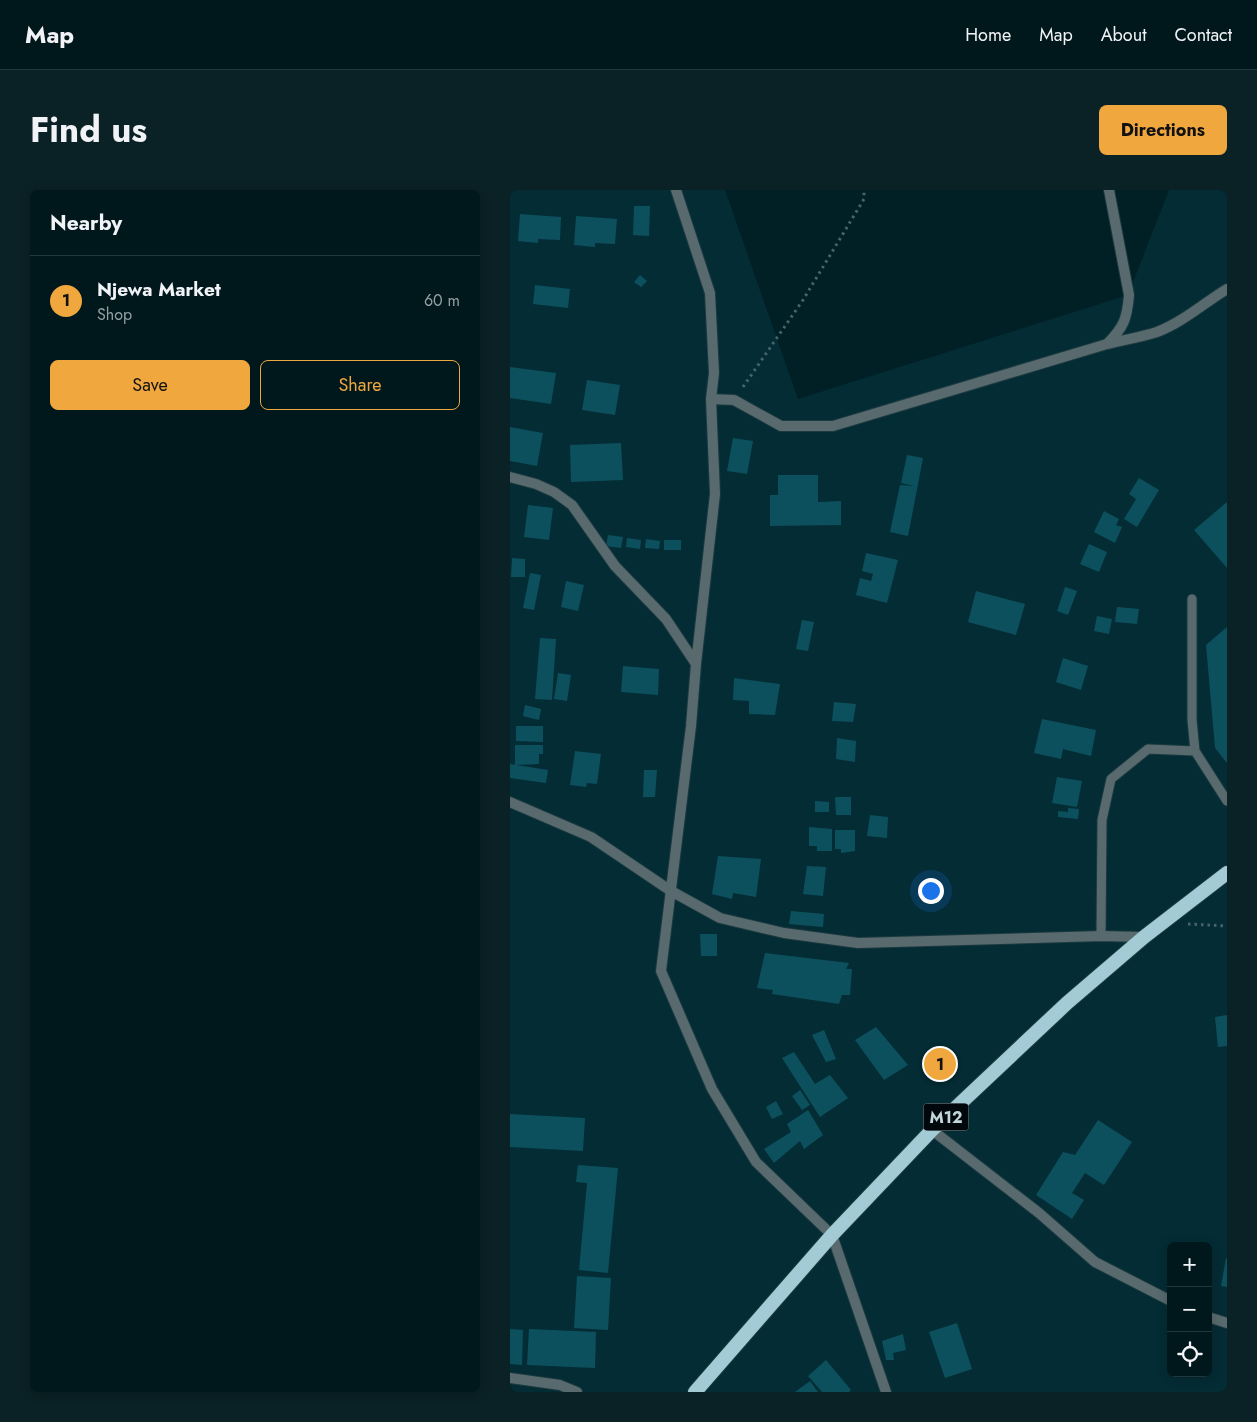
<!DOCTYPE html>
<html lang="en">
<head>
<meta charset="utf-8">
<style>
	body { margin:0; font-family:Jost,sans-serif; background:#0a2125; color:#f1f3f6 }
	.controls { position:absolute; right:15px; bottom:15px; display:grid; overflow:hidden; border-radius:8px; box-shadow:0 2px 12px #0003 }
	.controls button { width:45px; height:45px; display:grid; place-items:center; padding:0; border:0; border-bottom:1px solid #22373b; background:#00181c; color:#f1f3f6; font:25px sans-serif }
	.you { position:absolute; left:420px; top:700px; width:18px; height:18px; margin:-12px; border:4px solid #fff; border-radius:50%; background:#1a73e8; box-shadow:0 0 0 8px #1a73e833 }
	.badge { display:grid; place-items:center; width:32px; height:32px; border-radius:50%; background:#efa73e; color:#111; font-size:16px; font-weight:700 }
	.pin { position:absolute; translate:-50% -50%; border:2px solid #fff; box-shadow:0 1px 5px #0006 }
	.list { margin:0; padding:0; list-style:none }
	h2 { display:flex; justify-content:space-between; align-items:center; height:65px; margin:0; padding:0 20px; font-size:21px }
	h2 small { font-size:16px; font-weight:400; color:#95a0a3 }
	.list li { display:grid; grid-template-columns:32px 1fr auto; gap:15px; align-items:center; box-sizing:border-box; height:90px; padding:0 20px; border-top:1px solid #22373b }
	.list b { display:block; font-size:19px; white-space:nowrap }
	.list p { margin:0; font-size:16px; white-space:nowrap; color:#95a0a3 }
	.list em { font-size:16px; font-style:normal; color:#95a0a3 }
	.actions { display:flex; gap:10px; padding:15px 20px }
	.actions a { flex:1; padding:11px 0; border:1px solid #efa73e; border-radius:8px; text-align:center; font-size:18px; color:#efa73e }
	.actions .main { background:#efa73e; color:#111 }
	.icon { flex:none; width:28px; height:28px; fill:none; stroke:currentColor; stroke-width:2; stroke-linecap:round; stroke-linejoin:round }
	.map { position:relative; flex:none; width:717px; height:1202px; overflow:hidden; border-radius:8px }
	header { display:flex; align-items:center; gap:30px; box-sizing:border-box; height:70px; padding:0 25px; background:#00181c; border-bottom:1px solid #22373b }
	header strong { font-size:24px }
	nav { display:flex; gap:28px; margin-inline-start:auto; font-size:18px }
	.intro { display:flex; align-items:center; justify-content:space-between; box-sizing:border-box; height:120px; padding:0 30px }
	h1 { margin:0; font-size:35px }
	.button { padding:12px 22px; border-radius:8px; background:#efa73e; color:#111; font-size:18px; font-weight:700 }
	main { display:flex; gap:30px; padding:0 30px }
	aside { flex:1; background:#00181c; border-radius:8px; box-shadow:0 2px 12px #0003 }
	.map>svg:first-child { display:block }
</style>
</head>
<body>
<header>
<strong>Map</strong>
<nav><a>Home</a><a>Map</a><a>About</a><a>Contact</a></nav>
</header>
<div class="intro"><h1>Find us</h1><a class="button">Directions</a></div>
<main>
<aside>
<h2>Nearby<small></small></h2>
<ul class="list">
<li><span class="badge">1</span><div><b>Njewa Market</b><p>Shop</p></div><em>60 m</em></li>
</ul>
<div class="actions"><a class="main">Save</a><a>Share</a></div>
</aside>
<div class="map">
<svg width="717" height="1202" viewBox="0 0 717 1202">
	<rect width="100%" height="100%" fill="#002026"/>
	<path fill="#042c35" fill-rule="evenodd" d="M0 0H215L288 209 618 105 659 0H717V1202H0ZM661 1056H698V1183H661Z"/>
	<path fill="#0c505d" d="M124 16H140L139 46 123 45Z
		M10 24 51 27 50 50 28 49V53L8 51Z
		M66 26 107 29 105 54 85 53V57L64 55Z
		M130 85 137 91 131 97 124 92Z
		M25 95 60 99 58 118 23 114Z
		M0 177 46 183 41 214 0 208Z
		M77 190 110 195 105 225 72 220Z
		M0 237 33 243 27 276 0 271Z
		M223 248 243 251 237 284 217 281Z
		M111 253 113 290 61 292 60 255Z
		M397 265 413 268 398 346 380 342 390 295 404 296 391 293Z
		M268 285H308V312L331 311V335L260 336V305H268Z
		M629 288 649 300 627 337 614 329 626 309 619 304Z
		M717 312V378L684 340Z
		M18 315 43 318 39 350 14 347Z
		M594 321 609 329 606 335 612 337 605 353 584 342Z
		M98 345 113 347 111 358 96 356Z
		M117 348 131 350 130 359 116 357Z
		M136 349 150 351 149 359 135 358Z
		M154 350H171V360H154Z
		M579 354 597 362 589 382 570 374Z
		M356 363 388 370 377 413 346 405 350 388 361 391 363 384 352 381Z
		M2 368 15 369V387H1Z
		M20 383 31 385 24 420 13 418Z
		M56 391 74 395 68 421 51 417Z
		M555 397 567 401 558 425 547 421Z
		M466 401 515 414 506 445 458 432Z
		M607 417 629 419 627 434 605 432Z
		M587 426 602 429 599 444 584 441Z
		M292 430 304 432 298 461 286 459Z
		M717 437V573L705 558 696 455Z
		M30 448 46 449 42 510 25 509Z
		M553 468 578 476 571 500 546 492Z
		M113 476 149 479 148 505 111 502Z
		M48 483 61 485 57 511 44 509Z
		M224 488 270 494 265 525 239 524V511L223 510Z
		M324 512 346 514 343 532 322 531Z
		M15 515 31 519 29 530 13 526Z
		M532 529 586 540 581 566 553 559 551 569 524 563Z
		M6 536H33V552L6 551Z
		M327 548 346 551 345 572 326 569Z
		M5 555H33V564H29V574L5 575Z
		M65 561 91 564 87 594 77 593 76 597 60 595Z
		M0 574 38 580 36 593 0 588Z
		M134 580H147L145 607H133Z
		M547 587 572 591 567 617 542 613Z
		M325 607H341V625H326Z
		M305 611 319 612V622H305Z
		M558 618 569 619 568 629 548 627V621L558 622Z
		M360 625 378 627 377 648 357 646Z
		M299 637 322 639V661H307V656H299Z
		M325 640H345V661L331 663V659H325Z
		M208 666 251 669 246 707 223 703 222 709 202 704Z
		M297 676 316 677 313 706 293 704Z
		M281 721 314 724 313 737 279 734Z
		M190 744H207V766H191Z
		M255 763 339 773 336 779H342L340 805H332L329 814 262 804 263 800 247 798Z
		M717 825V856L708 857 705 827Z
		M366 837 398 875 374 890 345 850Z
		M314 840 326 869 316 872 302 845Z
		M284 862 305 894 320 885 338 908 310 927 272 868Z
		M290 900 300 915 292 920 282 906Z
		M266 911 273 924 262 929 256 917Z
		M298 920 313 945 294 959 290 951 264 973 254 959 281 942 277 934Z
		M0 924 75 928 73 961 0 957Z
		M588 930 622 952 594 995 575 983 562 1003 574 1010 562 1029 526 1005 553 962 565 965Z
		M68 975 108 978 98 1083 69 1080 77 993 66 992Z
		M716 1068 717 1069V1097L711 1096Z
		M67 1086 101 1088 98 1140 64 1138Z
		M447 1133 462 1179 435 1188 419 1142Z
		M0 1139 13 1140 12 1175 0 1174Z
		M19 1139 86 1142 85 1178 17 1175Z
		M393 1144 396 1160 383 1163 384 1170H376L372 1151Z
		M316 1170 341 1200 339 1202H312L298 1186Z
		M300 1191 308 1202H285Z"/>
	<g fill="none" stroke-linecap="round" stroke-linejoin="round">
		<g stroke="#1b3a3f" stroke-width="11">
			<path id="service" d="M682 409V530L685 561 717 611
				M591 746 592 630 601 589 638 559 685 561"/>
		</g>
		<g stroke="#1b3a3f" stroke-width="12">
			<path id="minor" d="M166 0 200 103 204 183 201 209 205 304 186 474 181 536 151 781 202 899 246 972 322 1045 376 1202
				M598 154C614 150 631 147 647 142 673 132 694 113 717 99
				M201 209 224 210 271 236H323L597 154C614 137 617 129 619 105L599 0
				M0 287 26 294 44 302 62 315 105 376 156 429 186 474
				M0 612 81 647 161 701 210 728 274 743 348 753 591 746 634 747
				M422 940 529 1023 585 1072 661 1111
				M698 1127 717 1133
				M0 1188 50 1195 67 1202"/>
		</g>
		<g stroke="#1b3a3f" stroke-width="16">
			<path id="trunk" d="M185 1202 322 1045 422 940 557 813 634 747 717 683"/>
		</g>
		<path stroke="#476469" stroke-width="3" stroke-dasharray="2.5 4" stroke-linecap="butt" d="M233 197 293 110 354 9V0
			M678 734 717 736"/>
		<use href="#service" stroke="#586a6e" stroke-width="9"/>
		<use href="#minor" stroke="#586a6e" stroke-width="10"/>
		<use href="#trunk" stroke="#a2cbd5" stroke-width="14"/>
	</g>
	<g text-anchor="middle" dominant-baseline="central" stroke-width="4.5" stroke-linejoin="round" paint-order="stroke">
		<rect fill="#00080c" stroke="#87999e" stroke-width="1" x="413.5" y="913.5" width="45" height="27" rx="4"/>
		<g font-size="16" font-weight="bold" fill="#c1d7dc">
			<text x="436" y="927">M12</text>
		</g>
	</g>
</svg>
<div class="controls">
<button>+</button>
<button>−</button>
<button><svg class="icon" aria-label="locate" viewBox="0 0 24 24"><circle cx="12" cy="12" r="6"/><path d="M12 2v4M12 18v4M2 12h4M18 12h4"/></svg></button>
</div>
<div class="you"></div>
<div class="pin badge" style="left:430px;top:874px">1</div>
</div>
</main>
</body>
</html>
